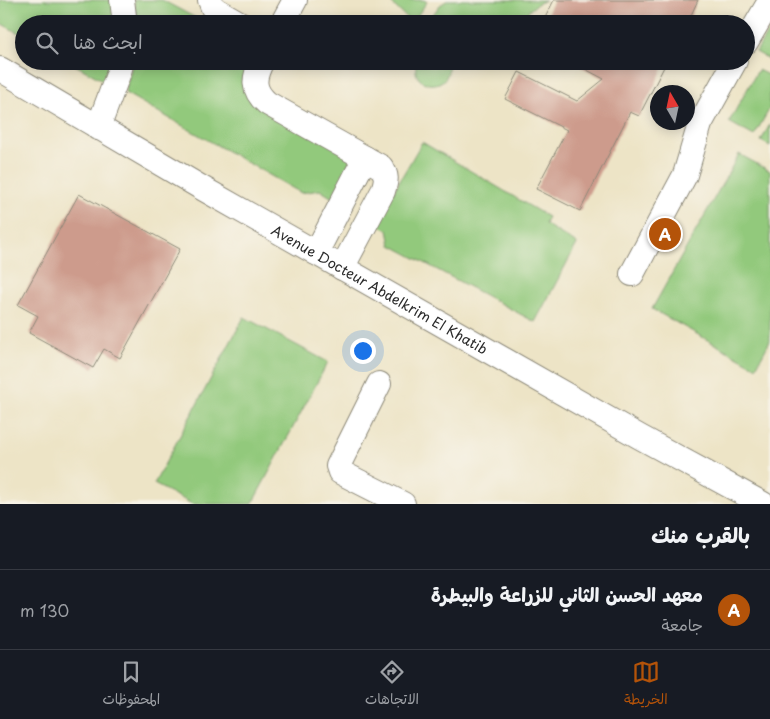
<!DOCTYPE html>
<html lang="ar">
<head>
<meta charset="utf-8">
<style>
	body { margin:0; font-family:"Playpen Sans","Playpen Sans Arabic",sans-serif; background:#20242c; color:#f1f3f6; direction:rtl }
	.compass { position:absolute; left:650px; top:85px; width:45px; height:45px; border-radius:50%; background:#171b24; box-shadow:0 2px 12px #0003; rotate:351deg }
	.you { position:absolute; left:362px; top:350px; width:18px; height:18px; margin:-12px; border:4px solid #fff; border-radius:50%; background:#1a73e8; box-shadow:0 0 0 8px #1a73e833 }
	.badge { display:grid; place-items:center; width:32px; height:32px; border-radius:50%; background:#b45309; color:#fff; font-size:16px; font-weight:700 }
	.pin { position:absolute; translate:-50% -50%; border:2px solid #fff; box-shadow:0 1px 5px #0006 }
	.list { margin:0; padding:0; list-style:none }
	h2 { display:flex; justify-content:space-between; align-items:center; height:65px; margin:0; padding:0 20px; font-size:21px }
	h2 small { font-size:16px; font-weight:400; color:#9ea1a6 }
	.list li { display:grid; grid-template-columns:32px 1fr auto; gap:15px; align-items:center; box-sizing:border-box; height:80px; padding:0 20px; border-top:1px solid #363941 }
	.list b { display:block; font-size:19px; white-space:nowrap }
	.list p { margin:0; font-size:16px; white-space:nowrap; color:#9ea1a6 }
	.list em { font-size:16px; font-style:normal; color:#9ea1a6 }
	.icon { flex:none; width:28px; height:28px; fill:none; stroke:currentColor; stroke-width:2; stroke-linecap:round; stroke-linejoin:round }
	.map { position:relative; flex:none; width:770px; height:504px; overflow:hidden; direction:ltr }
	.search { position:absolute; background:#171b24; box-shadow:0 2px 12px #0003; left:15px; right:15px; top:15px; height:55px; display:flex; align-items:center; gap:12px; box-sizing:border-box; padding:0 18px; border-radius:28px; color:#9ea1a6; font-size:19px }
	.sheet { height:145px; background:#171b24 }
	nav { display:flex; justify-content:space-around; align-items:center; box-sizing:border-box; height:70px; border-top:1px solid #363941; background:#171b24; font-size:14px; color:#9ea1a6 }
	nav a { display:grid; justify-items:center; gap:2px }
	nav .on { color:#b45309 }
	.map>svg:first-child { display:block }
</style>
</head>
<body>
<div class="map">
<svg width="770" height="504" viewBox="0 0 770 504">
	<rect width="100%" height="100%" fill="#f7f3e8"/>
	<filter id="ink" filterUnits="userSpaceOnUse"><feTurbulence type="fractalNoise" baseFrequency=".02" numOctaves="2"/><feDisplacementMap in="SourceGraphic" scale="10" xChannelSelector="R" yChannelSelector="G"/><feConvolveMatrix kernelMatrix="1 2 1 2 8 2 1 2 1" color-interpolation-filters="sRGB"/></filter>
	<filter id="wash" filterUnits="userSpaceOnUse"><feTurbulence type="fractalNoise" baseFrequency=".0096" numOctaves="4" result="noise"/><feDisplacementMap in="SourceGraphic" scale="20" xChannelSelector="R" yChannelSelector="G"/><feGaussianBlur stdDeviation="1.12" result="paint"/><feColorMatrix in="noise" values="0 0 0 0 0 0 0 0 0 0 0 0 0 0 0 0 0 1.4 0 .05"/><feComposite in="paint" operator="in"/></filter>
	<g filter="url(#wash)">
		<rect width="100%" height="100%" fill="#ede4c6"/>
		<path fill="#92c97c" stroke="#5e7a54" d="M0 0H113L116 24H24V36L0 23Z
			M134 0H162L207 24H136Z
			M388 0H424L427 2 412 23Z
			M448 0H546L537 4 513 24H426L440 5Z
			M770 28V60L756 52Z
			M68 61H114L106 82Z
			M133 61H256L247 77 351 159 334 199 320 190 301 193 125 93Z
			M417 61H447C457 92 407 92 417 61Z
			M758 70 770 76V108L754 136 729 122Z
			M770 124V146L761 141Z
			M422 142 548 217 545 224 577 244 535 322 391 245 388 230 375 223Z
			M739 154 770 171V341L756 367 652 309Z
			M244 317 328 362 252 504H192L154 484Z"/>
		<g id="blocks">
			<path fill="#cd9b8c" d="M554 0H698L687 24H542Z
				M570 61H667L639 116 630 112 580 211 536 189 567 130 505 99 519 72 577 101 604 79Z
				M79 194 180 249 120 358 104 349 93 368 29 333 38 316 18 305Z"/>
		</g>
	</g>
	<g filter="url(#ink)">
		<use href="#blocks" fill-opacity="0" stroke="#8c8878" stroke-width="1"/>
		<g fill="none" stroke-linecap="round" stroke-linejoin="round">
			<g stroke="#8c8878" stroke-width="26">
				<g id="minor">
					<path d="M122 0 125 24"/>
					<path d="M210 0 213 8 241 24"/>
					<path d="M282 24 295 0"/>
					<path d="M746 42 770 1"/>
					<path d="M262 61C253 78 252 90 267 103L381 167C388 176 386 181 383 191L342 268"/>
					<path id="s1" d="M0 69 202 188 640 437 763 504"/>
					<path d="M98 128 119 72 122 61"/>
					<path d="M316 253 365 158"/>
					<path d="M632 274 685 175 700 124 735 61"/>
					<path d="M379 384 338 466 340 472 403 504"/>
				</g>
			</g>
			<use href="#minor" stroke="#fff" stroke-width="24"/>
		</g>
	</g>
	<g text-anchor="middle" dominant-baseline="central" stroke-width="4.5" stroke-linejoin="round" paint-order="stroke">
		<g font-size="14" fill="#2b2b2b" stroke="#f7f3e8">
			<text stroke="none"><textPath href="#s1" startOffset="439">Avenue Docteur Abdelkrim El Khatib</textPath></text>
		</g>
	</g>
</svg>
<svg class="compass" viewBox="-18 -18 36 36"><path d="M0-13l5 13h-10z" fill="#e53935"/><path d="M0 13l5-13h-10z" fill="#9ea1a6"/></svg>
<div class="you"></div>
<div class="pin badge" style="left:665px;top:234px">A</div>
<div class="search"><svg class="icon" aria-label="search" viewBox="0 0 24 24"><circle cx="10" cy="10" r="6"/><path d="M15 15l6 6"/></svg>ابحث هنا</div>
</div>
<section class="sheet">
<h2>بالقرب منك<small></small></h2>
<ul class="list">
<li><span class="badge">A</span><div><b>معهد الحسن الثاني للزراعة والبيطرة</b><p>جامعة</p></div><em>130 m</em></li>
</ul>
</section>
<nav>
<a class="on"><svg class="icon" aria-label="map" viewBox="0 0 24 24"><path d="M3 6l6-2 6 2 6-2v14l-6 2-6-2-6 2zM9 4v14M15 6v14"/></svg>الخريطة</a>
<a><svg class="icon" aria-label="directions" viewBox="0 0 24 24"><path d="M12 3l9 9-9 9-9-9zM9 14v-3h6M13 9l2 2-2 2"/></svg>الاتجاهات</a>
<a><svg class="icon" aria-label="saved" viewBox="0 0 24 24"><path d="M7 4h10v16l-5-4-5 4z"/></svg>المحفوظات</a>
</nav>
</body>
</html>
